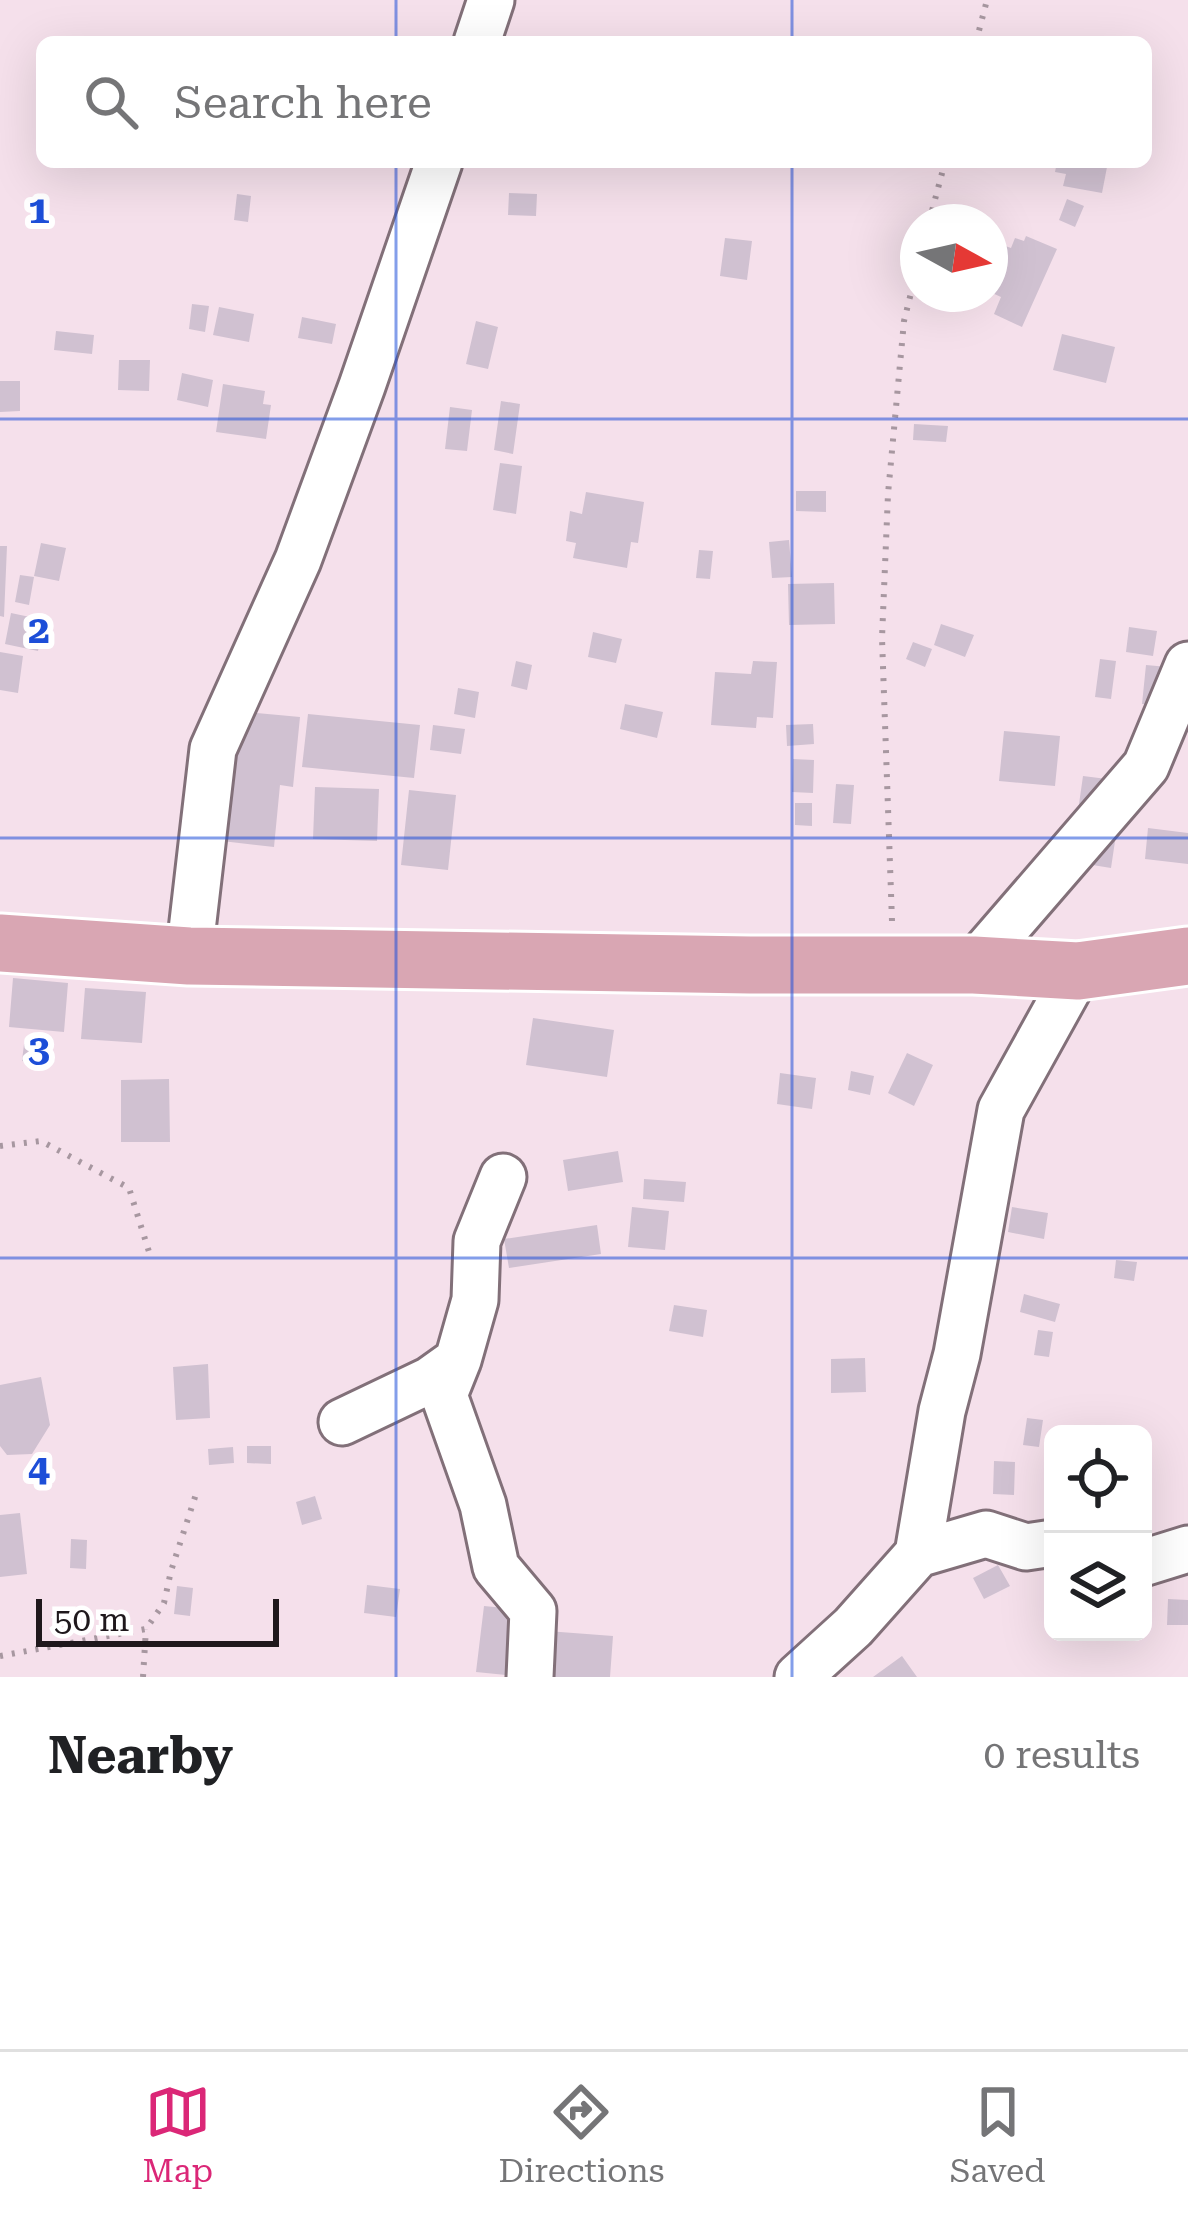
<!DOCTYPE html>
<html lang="en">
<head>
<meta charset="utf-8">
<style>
	body { margin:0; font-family:"Roboto Serif",serif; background:#f2f2f2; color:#202124 }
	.controls { position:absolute; right:36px; bottom:36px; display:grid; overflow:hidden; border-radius:18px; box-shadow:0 12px 48px #0002 }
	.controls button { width:108px; height:108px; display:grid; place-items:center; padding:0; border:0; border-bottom:3px solid #e0e0e0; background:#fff; color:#202124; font:60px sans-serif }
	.compass { position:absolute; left:900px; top:204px; width:108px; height:108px; border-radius:50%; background:#fff; box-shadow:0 12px 48px #0002; rotate:98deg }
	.scale { position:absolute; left:36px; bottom:30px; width:243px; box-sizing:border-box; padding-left:12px; border:6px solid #1f181c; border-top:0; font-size:33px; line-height:42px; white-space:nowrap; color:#1f181c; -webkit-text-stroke:9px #fff; paint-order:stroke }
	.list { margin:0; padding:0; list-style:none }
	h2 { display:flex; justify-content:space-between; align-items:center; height:156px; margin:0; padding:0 48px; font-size:51px }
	h2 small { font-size:39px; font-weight:400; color:#757577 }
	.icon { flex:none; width:66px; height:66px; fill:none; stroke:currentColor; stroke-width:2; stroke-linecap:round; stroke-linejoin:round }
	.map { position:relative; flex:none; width:1188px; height:1677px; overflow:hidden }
	.search { position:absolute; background:#fff; box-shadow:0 12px 48px #0002; left:36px; right:36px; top:36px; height:132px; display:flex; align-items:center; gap:30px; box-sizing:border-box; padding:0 42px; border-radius:18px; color:#757577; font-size:45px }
	.sheet { height:372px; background:#fff }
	nav { display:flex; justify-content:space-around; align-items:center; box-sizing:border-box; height:168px; border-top:3px solid #e0e0e0; background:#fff; font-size:33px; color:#757577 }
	nav a { display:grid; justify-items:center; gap:6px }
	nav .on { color:#db2777 }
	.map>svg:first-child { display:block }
</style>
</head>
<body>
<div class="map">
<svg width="1188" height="1677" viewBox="0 0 1188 1677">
	<rect width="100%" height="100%" fill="#f5e0eb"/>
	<path fill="#d0c1d1" d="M1057 162H1108L1102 193 1063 186 1066 174 1055 172Z
		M509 193 537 194 536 216 508 215Z
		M237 194 251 196 248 222 234 220Z
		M1067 199 1084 206 1075 227 1059 220Z
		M1026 236 1057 249 1022 327 994 314 1001 297 990 292V259L997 243 1011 248 1015 238 1024 241Z
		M725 238 752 241 747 280 720 276Z
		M192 304 209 306 205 332 189 329Z
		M219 307 254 314 249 342 213 335Z
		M302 317 336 324 332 344 298 338Z
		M476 321 498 327 488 369 466 364Z
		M56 331 94 335 92 354 54 350Z
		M1062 334 1115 347 1106 383 1053 370Z
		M119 360H150L149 391 118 390Z
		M182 373 213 380 208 407 177 400Z
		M0 381H20V411L0 412Z
		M223 384 265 391 263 404 271 405 266 439 216 432Z
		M501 401 520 404 513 454 494 450Z
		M450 407 472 410 467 451 445 449Z
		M914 424 948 426 946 442 913 440Z
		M500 463 522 466 516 514 493 510Z
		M796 491H826V512L796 511Z
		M586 492 644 502 638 543 631 542 627 568 573 558 576 543 566 541 570 511 582 514Z
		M789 540 792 577 772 578 769 542Z
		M41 543 66 548 59 581 34 576Z
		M0 546H7L4 617 0 616Z
		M699 550 713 551 710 579 696 578Z
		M20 575 34 577 29 605 15 602Z
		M834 583 835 624 789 625 788 584Z
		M11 613 44 620 38 651 5 644Z
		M941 624 974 635 965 657 934 645Z
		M1129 627 1157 631 1153 656 1126 652Z
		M593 632 622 639 616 663 588 657Z
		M913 642 932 649 925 667 906 659Z
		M0 652 23 656 18 693 0 690Z
		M1100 659 1116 661 1111 699 1095 697Z
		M516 661 532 665 527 690 511 686Z
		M753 661 777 662 773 718 757 717 756 728 711 725 715 672 751 674Z
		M1146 665 1168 667 1164 706 1142 704Z
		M458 688 479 692 475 718 454 714Z
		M625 704 663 712 657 738 620 729Z
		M235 711 300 717 293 787 280 785 274 847 222 841Z
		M308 714 420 725 414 778 302 767Z
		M813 724 814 744 787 746 786 725Z
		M433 725 465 729 461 754 430 750Z
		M1004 731 1060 736 1055 786 999 781Z
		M793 759 814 760 813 793 792 792Z
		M1083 776 1107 779 1077 818Z
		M836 784 854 785 851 824 833 823Z
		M315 787 379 789 377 841 313 839Z
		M409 790 456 795 448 870 401 865Z
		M795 803H812V826L795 825Z
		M1117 828 1111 868 1074 862Z
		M1148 828 1188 833V864L1145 859Z
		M13 978 68 983 64 1032 9 1027Z
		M85 988 146 992 142 1043 81 1039Z
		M533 1018 614 1030 607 1077 526 1065Z
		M24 1044 50 1047 48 1065 22 1061Z
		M907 1053 933 1065 914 1106 888 1093Z
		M851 1071 874 1076 870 1095 848 1090Z
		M780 1073 816 1078 812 1109 777 1104Z
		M169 1079 170 1142H121V1080Z
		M618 1151 623 1182 568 1191 563 1160Z
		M644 1179 686 1182 684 1202 643 1199Z
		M632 1207 669 1211 665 1250 628 1247Z
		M1012 1207 1048 1213 1044 1239 1008 1232Z
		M597 1225 601 1254 509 1268 504 1239Z
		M1116 1260 1137 1262 1134 1281 1114 1278Z
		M1024 1294 1060 1304 1055 1322 1020 1312Z
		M674 1305 707 1310 703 1337 669 1331Z
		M1038 1330 1053 1332 1049 1357 1034 1355Z
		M865 1358 866 1392 831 1393V1359Z
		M208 1364 210 1418 176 1420 173 1367Z
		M41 1377 50 1425 32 1454 7 1455 0 1446V1385Z
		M1027 1418 1043 1420 1039 1447 1023 1445Z
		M247 1446H271V1464L247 1463Z
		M233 1447 234 1463 209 1465 208 1449Z
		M994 1461 1015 1462 1014 1495 993 1494Z
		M315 1496 322 1519 302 1525 296 1502Z
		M20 1513 27 1574 0 1577V1515Z
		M71 1539 87 1540 86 1569 70 1568Z
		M998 1565 1010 1586 984 1599 973 1578Z
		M367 1585 400 1589 396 1617 364 1613Z
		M177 1586 193 1588 190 1616 174 1614Z
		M1168 1599 1188 1600V1625H1167Z
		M484 1606 514 1609 506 1675 476 1672Z
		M547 1631 613 1636 610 1677H543Z
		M902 1656 917 1677H873Z"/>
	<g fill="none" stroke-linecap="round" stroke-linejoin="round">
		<g stroke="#827079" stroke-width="51">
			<path id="minor" d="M477 42 491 0
				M189 956 213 749 298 560 362 386 439 162
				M974 965 1146 766 1188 665
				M458 1360 444 1395 483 1505 496 1567 533 1611 530 1677
				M342 1422 430 1380 458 1360 475 1300 477 1241 503 1177
				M918 1554 986 1534 1026 1547 1053 1543
				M1143 1563 1188 1549
				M798 1677 853 1627 918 1554 942 1411 957 1354 1001 1110 1078 971"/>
		</g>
		<g stroke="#fff" stroke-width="63">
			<path id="major" d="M0 943 189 956 750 965H974L1078 971 1188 956"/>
		</g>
		<path stroke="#a797a0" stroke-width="6" stroke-dasharray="3 9" stroke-linecap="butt" d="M976 42 987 0
			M929 222 945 162
			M892 921 882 638 888 494 904 321 918 265
			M0 1146 41 1141 129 1188 150 1255
			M0 1656 146 1629 164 1603 171 1571 197 1491
			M143 1677 146 1629"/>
		<use href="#minor" stroke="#fff" stroke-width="45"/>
		<use href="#major" stroke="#d9a6b3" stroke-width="57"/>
	</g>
	<path fill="none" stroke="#1d4ed8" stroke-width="3" stroke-opacity="0.55" d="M396 0V42M792 0V42M396 162V1677M792 162V1677M0 419H1188M0 838H1188M0 1258H1188"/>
	<g font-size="39" text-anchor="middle" font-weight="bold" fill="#1d4ed8" stroke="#fff" stroke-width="12" stroke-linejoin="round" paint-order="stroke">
		<text x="39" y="223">1</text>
		<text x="39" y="643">2</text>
		<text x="39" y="1062">3</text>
		<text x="39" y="1481">4</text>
	</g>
</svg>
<div class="controls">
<button><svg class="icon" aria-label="locate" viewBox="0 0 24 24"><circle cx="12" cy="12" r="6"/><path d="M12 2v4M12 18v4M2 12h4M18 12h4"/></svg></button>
<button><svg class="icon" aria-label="layers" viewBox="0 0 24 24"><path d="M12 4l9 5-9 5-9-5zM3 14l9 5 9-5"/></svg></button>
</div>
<svg class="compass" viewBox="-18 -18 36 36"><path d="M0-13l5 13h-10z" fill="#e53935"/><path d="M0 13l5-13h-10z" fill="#757577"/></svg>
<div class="scale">50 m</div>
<div class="search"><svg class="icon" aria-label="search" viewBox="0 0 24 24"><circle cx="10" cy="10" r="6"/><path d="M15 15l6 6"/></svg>Search here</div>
</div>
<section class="sheet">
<h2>Nearby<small>0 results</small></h2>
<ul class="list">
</ul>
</section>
<nav>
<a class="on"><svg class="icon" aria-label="map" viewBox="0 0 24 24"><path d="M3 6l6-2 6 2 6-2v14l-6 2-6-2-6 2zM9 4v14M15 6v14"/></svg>Map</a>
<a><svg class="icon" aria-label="directions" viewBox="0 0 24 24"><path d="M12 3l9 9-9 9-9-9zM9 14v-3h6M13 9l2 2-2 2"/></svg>Directions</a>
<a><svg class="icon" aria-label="saved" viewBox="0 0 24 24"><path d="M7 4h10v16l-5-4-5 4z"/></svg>Saved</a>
</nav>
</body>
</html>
